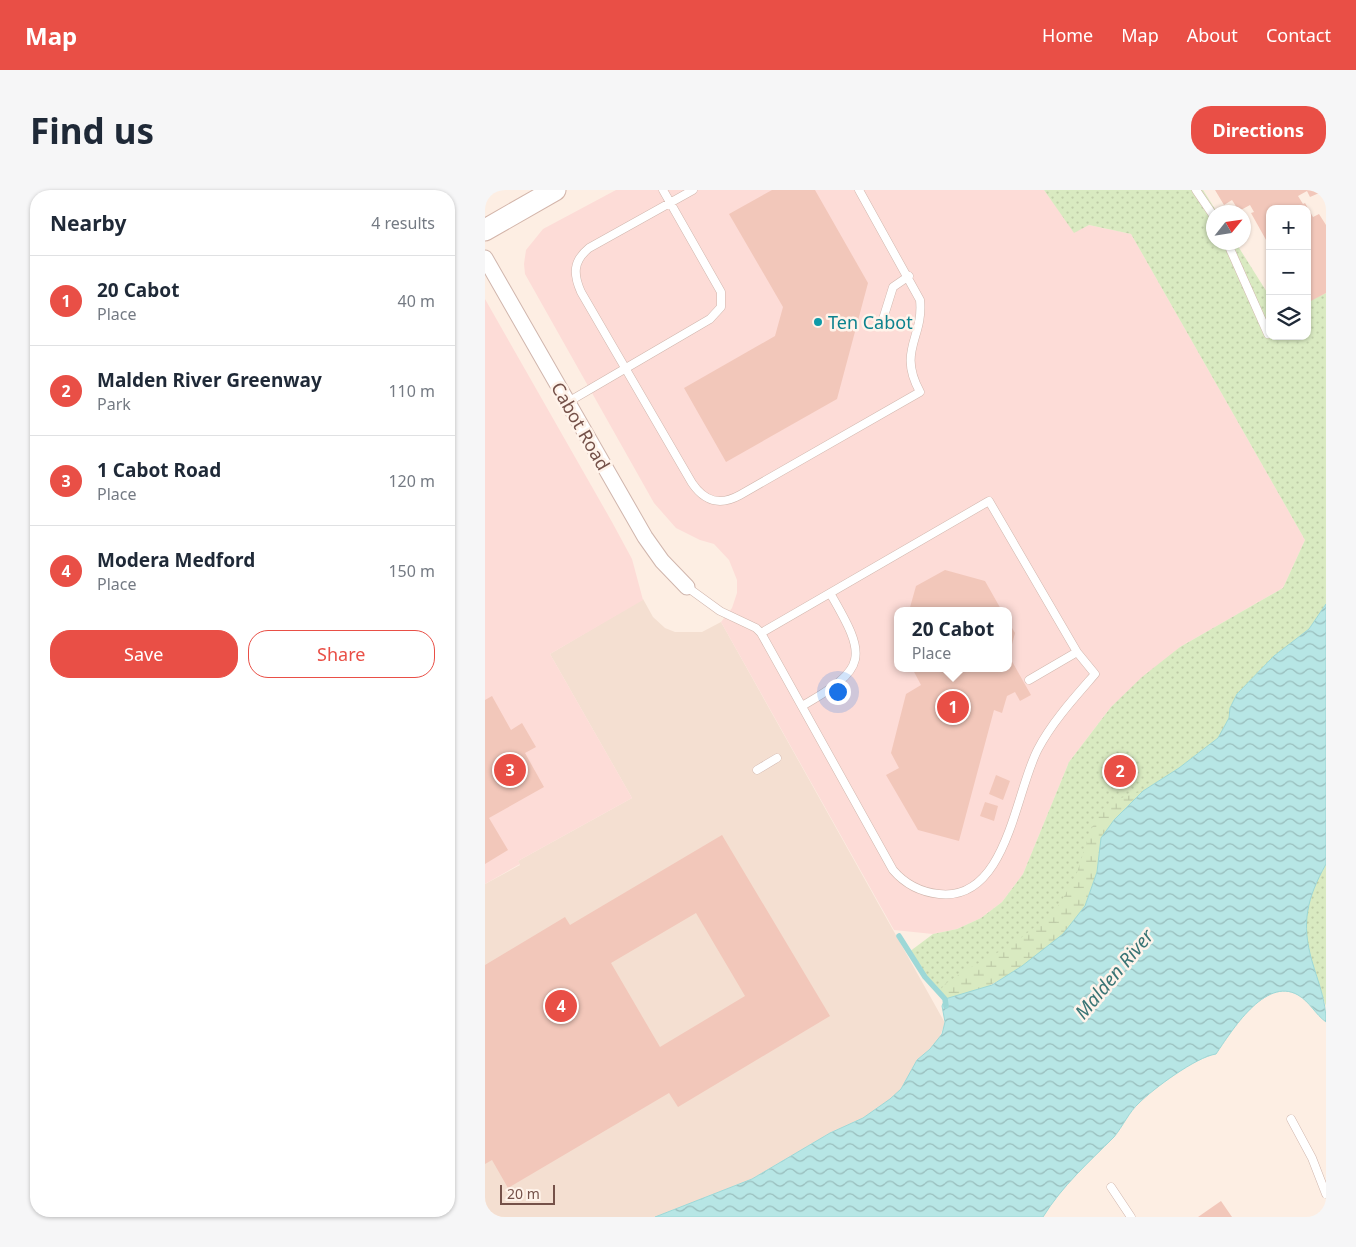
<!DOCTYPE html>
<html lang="en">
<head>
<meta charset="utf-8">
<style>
	body { margin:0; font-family:"Noto Sans",sans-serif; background:#f6f6f7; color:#1f2937 }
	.controls { position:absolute; right:15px; top:15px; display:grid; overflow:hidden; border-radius:10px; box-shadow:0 1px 4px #0004 }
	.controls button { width:45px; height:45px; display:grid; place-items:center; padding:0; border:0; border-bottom:1px solid #e0e1e3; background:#fff; color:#1f2937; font:25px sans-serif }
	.compass { position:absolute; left:721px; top:15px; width:45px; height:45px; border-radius:50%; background:#fff; box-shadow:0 1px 4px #0004; rotate:60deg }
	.scale { position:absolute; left:15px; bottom:12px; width:55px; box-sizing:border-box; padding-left:5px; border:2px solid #755149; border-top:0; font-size:14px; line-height:18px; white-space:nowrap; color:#755149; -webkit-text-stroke:4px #fff3ea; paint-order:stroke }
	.you { position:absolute; left:352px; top:501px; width:18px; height:18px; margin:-12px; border:4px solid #fff; border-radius:50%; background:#1a73e8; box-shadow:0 0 0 8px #1a73e833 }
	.badge { display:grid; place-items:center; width:32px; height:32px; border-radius:50%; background:#e94f46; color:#fff; font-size:16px; font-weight:700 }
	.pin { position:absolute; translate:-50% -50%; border:2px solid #fff; box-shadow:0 1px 5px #0006 }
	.popup { position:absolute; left:409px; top:417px; width:118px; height:65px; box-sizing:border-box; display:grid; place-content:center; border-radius:10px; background:#fff; filter:drop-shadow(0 1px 4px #0005); font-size:16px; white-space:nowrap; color:#747a83 }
	.popup b { font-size:19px; color:#1f2937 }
	.popup::after { content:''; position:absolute; left:50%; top:100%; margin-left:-10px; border:10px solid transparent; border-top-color:#fff }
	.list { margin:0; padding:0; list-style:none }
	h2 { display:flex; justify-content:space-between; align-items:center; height:65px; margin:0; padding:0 20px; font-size:21px }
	h2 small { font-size:16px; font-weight:400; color:#747a83 }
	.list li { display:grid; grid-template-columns:32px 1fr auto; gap:15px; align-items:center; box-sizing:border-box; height:90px; padding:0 20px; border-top:1px solid #e0e1e3 }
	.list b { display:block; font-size:19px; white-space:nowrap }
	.list p { margin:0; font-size:16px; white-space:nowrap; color:#747a83 }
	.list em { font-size:16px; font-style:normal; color:#747a83 }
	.actions { display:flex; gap:10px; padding:15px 20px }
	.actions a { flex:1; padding:11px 0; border:1px solid #e94f46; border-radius:20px; text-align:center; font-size:18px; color:#e94f46 }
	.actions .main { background:#e94f46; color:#fff }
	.icon { flex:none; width:28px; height:28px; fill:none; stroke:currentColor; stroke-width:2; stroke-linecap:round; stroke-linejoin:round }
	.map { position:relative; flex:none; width:841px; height:1027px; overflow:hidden; border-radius:20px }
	header { display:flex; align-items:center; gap:30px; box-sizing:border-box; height:70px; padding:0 25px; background:#e94f46; color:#fff }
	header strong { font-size:24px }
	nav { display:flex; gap:28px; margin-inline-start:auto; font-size:18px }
	.intro { display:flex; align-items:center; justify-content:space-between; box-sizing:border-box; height:120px; padding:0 30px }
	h1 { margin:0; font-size:35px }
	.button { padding:12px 22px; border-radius:20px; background:#e94f46; color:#fff; font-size:18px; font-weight:700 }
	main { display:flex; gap:30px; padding:0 30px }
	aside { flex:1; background:#fff; border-radius:20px; box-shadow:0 1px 4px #0004 }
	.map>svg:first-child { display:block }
</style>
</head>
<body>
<header>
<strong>Map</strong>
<nav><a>Home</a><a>Map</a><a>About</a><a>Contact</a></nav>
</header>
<div class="intro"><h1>Find us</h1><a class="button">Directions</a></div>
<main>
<aside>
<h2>Nearby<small>4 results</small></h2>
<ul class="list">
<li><span class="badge">1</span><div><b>20 Cabot</b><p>Place</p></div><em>40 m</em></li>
<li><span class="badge">2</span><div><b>Malden River Greenway</b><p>Park</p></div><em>110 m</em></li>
<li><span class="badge">3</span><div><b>1 Cabot Road</b><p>Place</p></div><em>120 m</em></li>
<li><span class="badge">4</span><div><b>Modera Medford</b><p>Place</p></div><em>150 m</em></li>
</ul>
<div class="actions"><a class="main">Save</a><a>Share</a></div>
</aside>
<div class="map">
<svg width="841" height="1027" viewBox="0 0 841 1027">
	<defs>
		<pattern id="grass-dots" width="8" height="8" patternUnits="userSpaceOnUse" patternTransform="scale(1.25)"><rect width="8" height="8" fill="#d9eac1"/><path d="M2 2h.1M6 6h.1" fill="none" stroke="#becaa7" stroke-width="1.8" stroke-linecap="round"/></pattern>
		<pattern id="wetland-marsh" width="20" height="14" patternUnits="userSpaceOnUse" patternTransform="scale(1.25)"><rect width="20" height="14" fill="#d9eac1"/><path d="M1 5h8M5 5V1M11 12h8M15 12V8" fill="none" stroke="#becaa7"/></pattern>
		<pattern id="water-waves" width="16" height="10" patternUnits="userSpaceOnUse" patternTransform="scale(1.25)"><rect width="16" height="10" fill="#b7e6e5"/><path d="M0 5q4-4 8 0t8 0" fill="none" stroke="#99bdbc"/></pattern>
	</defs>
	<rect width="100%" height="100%" fill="#fdeee3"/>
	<path fill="#f4dfd1" d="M158 409 168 427 180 438 190 442H217L236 432 460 833 453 851 432 870 416 899 405 909 378 928 345 943 267 989 170 1027H0V694L35 675 33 671 147 608 65 464Z"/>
	<path fill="#fddcd7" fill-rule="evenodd" d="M131 0H559L589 42 604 35 646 44 820 350 798 398 695 457 626 517 584 572 538 684 517 712 496 728 472 739 448 744 409 740 236 432 247 418 252 403V390L244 370 229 354 215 350 191 338 169 313 40 84 39 74 41 60 58 39ZM413 421H523V478H413Z
		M0 109 127 332 147 369 158 410 65 464 147 608 33 671 35 674 0 694Z"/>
	<path fill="url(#grass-dots)" d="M559 0H718L732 22H728V52L751 53 785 107V146H822V112L841 103V414L824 439 789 466 752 504 745 518 744 528 733 548 694 578 658 601 570 752 537 776 460 809 440 787 424 762 448 744 472 739 496 728 517 712 538 684 584 572 626 517 657 487 695 457 798 398 820 350 646 44 604 35 589 43Z
		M841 674V816C832 788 817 749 821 720 824 703 832 688 841 674Z"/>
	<path fill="url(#wetland-marsh)" d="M658 601 636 621 616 648 612 682 600 716 590 732 570 752 522 786 496 800 460 809 453 803 460 794 481 780 528 754 570 721 590 689 605 642 616 620 633 609Z"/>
	<path fill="url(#water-waves)" stroke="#9dd8d7" d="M841 414V674C822 708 816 733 827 771 833 792 841 810 841 832 830 824 825 812 813 805 780 786 746 842 731 864 711 867 668 899 654 913 644 922 638 936 629 947 604 972 577 996 558 1027H170L267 989 345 943 378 928 405 909 416 899 432 870 445 859 457 844 460 832 457 816 460 809 507 795 537 776 578 744 600 716 612 682 616 648 629 630 658 601 694 578 733 548 744 528 745 518 752 504 789 466 824 439Z"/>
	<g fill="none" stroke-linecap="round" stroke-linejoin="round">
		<path stroke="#9dd8d7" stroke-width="5.5" d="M414 746 440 787 460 809 461 816"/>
	</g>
	<path fill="#f2c7ba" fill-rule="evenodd" d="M287 0H330L383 93 352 209 241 272 199 198 290 146 298 117 244 24Z
		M730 0H841L825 7 822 1 813 6 818 14 820 13 828 27 834 24 841 35V103L822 113V19H785V57L766 23 769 22 765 15 754 21 747 10 739 15Z
		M460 380 500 391 517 421H424L431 396Z
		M523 431 530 443 524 466 546 505 535 511 530 502 522 506 517 523 509 520 474 651 433 640 401 585 414 578 406 563 421 504 436 495 427 478H523Z
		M7 506 26 540 37 533 51 557 40 563 59 597 4 628 23 660 0 674V510Z
		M511 585 525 591 518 610 504 604Z
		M500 612 513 616 509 631 495 626Z
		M237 645 345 826 193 917 184 903 23 998 7 970 0 974V775L80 727 85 735ZM211 723 260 806 175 857 126 773Z
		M736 1011 747 1027H713Z"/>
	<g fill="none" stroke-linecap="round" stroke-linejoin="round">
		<g stroke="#d0b6ad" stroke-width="9">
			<path id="lane" d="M208 0 104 58C88 71 88 84 96 102L207 293C220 312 235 316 255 305L435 202C412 160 439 148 435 110L374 0
				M711 0 728 25
				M742 52 783 144
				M398 129 408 97 424 86
				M83 212 225 129 236 117V102L178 0
				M504 311 592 462 610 484C590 507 567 532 553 559 530 602 522 712 454 704 435 702 420 694 408 680L276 443Z
				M202 397 235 421 271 438 276 443
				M544 490 592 462
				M317 516C383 478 383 468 345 403
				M272 580 292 568
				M806 929 827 968 841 1004
				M626 997 646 1027"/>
		</g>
		<g stroke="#d0b6ad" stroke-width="17">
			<path id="street" d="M0 68 160 347 177 371 202 397"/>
		</g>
		<g stroke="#d3b5aa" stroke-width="23">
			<path id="secondary" d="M0 40 70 0"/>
		</g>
		<use href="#lane" stroke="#fff" stroke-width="8"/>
		<use href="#street" stroke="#fff" stroke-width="15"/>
		<use href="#secondary" stroke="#fff" stroke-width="21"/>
	</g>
	<circle fill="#0f9aa8" stroke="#fff3ea" stroke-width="2" cx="333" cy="132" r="5"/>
	<g text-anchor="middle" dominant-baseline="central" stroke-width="5" stroke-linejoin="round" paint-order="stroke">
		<g font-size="18" fill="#0d838f" stroke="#fff3ea" text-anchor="start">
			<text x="343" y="132">Ten Cabot</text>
		</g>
		<g font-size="18" fill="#755149" stroke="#fff3ea">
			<text transform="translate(96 236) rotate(60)">Cabot Road</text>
		</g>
		<g font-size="19" font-style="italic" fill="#397474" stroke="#fff3ea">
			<text transform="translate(629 784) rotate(-50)">Malden River</text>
		</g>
	</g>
</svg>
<div class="controls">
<button>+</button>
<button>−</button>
<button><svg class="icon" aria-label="layers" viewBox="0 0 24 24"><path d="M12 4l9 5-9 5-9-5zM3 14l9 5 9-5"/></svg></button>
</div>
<svg class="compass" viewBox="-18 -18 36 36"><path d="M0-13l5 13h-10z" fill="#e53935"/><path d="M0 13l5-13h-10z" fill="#747a83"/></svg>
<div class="scale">20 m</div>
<div class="you"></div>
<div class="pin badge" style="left:468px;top:517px">1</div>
<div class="popup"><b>20 Cabot</b>Place</div>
<div class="pin badge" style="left:635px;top:581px">2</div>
<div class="pin badge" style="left:25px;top:580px">3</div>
<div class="pin badge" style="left:76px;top:816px">4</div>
</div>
</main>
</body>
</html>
